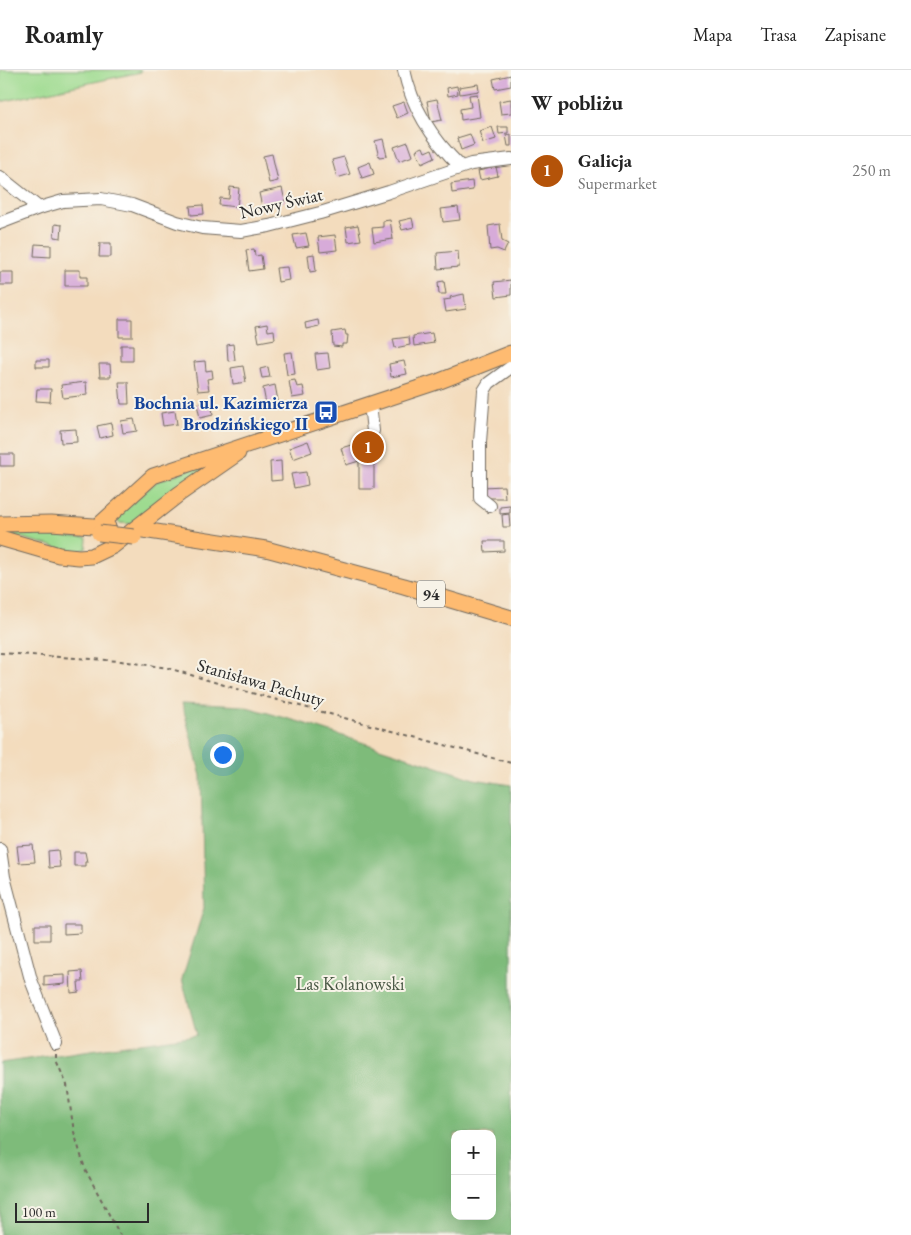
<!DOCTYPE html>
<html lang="pl">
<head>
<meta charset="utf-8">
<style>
	body { margin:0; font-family:"EB Garamond",serif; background:#f2f2f2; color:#222 }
	.controls { position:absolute; right:15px; bottom:15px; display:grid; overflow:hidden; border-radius:10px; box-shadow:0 5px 20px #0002 }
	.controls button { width:45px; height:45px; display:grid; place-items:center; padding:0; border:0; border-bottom:1px solid #e0e0e0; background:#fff; color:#222; font:25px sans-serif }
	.scale { position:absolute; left:15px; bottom:12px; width:134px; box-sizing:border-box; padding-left:5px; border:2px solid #2b2b2b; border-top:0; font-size:14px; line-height:18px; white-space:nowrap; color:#2b2b2b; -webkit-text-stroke:4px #f7f3e8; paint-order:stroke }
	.you { position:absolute; left:222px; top:684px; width:18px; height:18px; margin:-12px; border:4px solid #fff; border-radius:50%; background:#1a73e8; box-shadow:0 0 0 8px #1a73e833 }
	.badge { display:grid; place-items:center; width:32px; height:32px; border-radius:50%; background:#b45309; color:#fff; font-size:16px; font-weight:700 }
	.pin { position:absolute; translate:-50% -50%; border:2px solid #fff; box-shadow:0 1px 5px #0006 }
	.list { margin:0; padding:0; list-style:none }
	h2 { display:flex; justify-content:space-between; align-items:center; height:65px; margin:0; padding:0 20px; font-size:21px }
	h2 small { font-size:16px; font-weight:400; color:#767676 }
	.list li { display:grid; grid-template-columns:32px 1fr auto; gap:15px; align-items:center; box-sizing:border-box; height:70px; padding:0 20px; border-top:1px solid #e0e0e0 }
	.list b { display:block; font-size:19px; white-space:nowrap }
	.list p { margin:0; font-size:16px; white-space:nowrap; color:#767676 }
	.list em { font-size:16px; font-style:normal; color:#767676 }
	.map { position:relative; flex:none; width:511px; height:1165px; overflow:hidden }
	header { display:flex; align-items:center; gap:30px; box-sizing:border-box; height:70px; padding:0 25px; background:#fff; border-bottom:1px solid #e0e0e0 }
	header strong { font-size:24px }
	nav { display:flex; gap:28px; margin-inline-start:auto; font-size:18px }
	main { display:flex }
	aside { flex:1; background:#fff }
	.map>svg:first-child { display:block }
</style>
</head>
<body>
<header>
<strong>Roamly</strong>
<nav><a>Mapa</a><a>Trasa</a><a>Zapisane</a></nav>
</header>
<main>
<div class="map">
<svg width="511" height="1165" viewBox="0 0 511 1165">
	<rect width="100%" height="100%" fill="#f7f3e8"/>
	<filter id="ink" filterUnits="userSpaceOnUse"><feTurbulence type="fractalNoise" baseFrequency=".02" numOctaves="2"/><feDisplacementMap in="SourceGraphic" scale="10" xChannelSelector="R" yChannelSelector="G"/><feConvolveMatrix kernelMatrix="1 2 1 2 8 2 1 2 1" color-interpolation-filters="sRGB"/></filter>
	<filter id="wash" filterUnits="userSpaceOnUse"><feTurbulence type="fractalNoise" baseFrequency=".0096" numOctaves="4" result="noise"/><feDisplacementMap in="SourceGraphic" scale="20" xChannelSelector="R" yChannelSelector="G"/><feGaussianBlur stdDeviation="1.12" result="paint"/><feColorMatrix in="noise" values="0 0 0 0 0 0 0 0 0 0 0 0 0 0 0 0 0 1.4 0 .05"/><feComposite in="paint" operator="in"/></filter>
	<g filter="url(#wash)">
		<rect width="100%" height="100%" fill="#f3dcbd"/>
		<path fill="#9edb90" stroke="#64835e" d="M0 0H141V2L0 32Z
			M220 389 134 454 119 453 118 449 123 441 157 411Z
			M0 462 87 468 86 479 74 482Z"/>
		<path fill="#7ebb7a" stroke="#547352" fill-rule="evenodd" d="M182 633 243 636 300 652 474 709 511 715V1165H0V993L197 965 182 909 204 838 201 706ZM455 1064H492V1146H455Z"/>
		<g id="blocks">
			<path fill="#d7abd9" d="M511 5V16L495 19 493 9Z
				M478 14 479 21 460 24 459 17Z
				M457 16 458 24 448 26 447 18Z
				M477 24 480 47 461 50 460 39 471 37 469 25Z
				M437 29 442 50 431 52 427 31Z
				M511 29V43L501 44 499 31Z
				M404 32 408 43 397 48 392 36Z
				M492 57 496 69 483 73 479 61Z
				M498 57H508V63L499 64Z
				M470 64 474 75 461 80 457 68Z
				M511 64V76H508L506 65Z
				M383 69 387 86 379 87 375 71Z
				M408 72 413 86 399 91 394 77Z
				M423 77 425 82 432 79 435 87 422 93 416 80Z
				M272 84 278 111 269 113 263 86Z
				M344 87 350 104 337 108 332 90Z
				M370 92 374 104 362 108 358 97Z
				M496 97 498 106 480 110 478 101Z
				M472 111 473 120 452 123 451 114Z
				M230 117 239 118 237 137 219 135 220 128 229 129Z
				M282 118 285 131 262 137 259 123Z
				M203 135 204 144 191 145 190 136Z
				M458 137 460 150 443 152 441 139Z
				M412 148 414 157 402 160 399 151Z
				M390 150 393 169 374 172 372 158 383 157V151Z
				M55 154 62 155 61 168 54 167Z
				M500 154 502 171 508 174 504 182 497 179 490 180 488 156Z
				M358 155 361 170 348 172 346 157Z
				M306 163 309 176 296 178 293 165Z
				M335 165 337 180 320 182 318 167Z
				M100 173H111V187H99Z
				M35 174 51 175V187L34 186Z
				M254 179 255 186 261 185 263 199 249 201 246 180Z
				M458 181 459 197 438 199 437 183Z
				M314 184 316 201 310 202 308 185Z
				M287 197 289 210 278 212 276 198Z
				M65 200H80V207H87V216H65Z
				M0 202H13V215H0Z
				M511 210V225L496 227 494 212Z
				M444 211 446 224H439L438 212Z
				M464 224 466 239 446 242 444 230 451 229 450 227Z
				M119 249H132V267H119Z
				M318 250 319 256 306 259 305 253Z
				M267 254 268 261 274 260 275 269 259 272 256 256Z
				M345 260 346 265H348L347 274H342V277L333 276 332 262Z
				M432 263 434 273 414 276 413 266Z
				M409 267 410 275 395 278 393 269Z
				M233 274 235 290 228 291 227 275Z
				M121 275H133V291H121Z
				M292 282 295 304 287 305 284 283Z
				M328 283 330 298 317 300 315 284Z
				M36 290H49V297H36Z
				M205 291 206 301 212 300 213 308 207 309 209 320 198 321 194 292Z
				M404 291 407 304 391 307 389 294Z
				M99 294H110L111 307H100Z
				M243 296 246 312 233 314 231 298Z
				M268 297 270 307 262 308 260 299Z
				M295 310 297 317 303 316 305 326 292 328 289 311Z
				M86 312 87 325 63 328 61 315Z
				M119 312H128L129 334H121Z
				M275 315 278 331 266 334 263 318Z
				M37 319H51L50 332 36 331Z
				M211 331 213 345 200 348 197 334Z
				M175 341 177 354 163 356 161 343Z
				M134 349 137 361 123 363 121 351Z
				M111 353 113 365 100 368 97 356Z
				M76 359 77 372 61 373 60 360Z
				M308 371 312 382 293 389 289 378Z
				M358 373H374V419H359V391L346 395 341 378Z
				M0 384H14V396H0Z
				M281 391 282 410 271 411 270 392Z
				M306 402 308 415 294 418 291 404Z
				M504 416 505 428H483V417Z
				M510 436V443L500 444V437Z
				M509 444 510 457H503L502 445Z
				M484 471H504V481L485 482Z
				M33 775 35 792 19 793 17 776Z
				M58 780 60 797 49 798 48 781Z
				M74 782H85L87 792H85V796H74Z
				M64 854H81V863L64 864Z
				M35 855H50V870H35Z
				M82 901 83 912H78L79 922 71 923 70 902Z
				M65 905V914L44 916V906Z"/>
		</g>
	</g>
	<g filter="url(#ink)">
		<use href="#blocks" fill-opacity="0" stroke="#71695e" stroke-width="1"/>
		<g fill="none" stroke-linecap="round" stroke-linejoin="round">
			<g stroke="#71695e" stroke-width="14">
				<path id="minor" d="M404 0C412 38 433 70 461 97
					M0 107 39 138
					M0 153 39 138 63 131 101 129 132 135 177 152 202 158 241 161 269 156 320 143 389 122 471 94 511 89
					M370 334 373 361
					M490 436 480 428V372L484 321 489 313 511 297
					M0 779 4 807 31 910 56 974"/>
			</g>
			<g stroke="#71695e" stroke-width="17">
				<path id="major" d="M0 454 51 453 108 457
					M98 456 153 406 440 311 511 283
					M143 460 266 479 404 516 511 548
					M0 468 59 485 79 487 92 486 113 476 179 424 238 383"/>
			</g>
			<path stroke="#71695e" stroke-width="2" stroke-dasharray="4 4" stroke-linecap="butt" d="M0 583 121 591 168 598 237 619 511 693
				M56 984V990L67 1015 74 1062 85 1099 120 1165"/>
			<use href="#minor" stroke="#fff" stroke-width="12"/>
			<use href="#major" stroke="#febb71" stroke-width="15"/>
			<g stroke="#71695e" stroke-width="17" stroke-linecap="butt">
				<path id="major-bridge" d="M99 463 134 467"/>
			</g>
			<use href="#major-bridge" stroke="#febb71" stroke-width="15"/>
		</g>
	</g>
	<defs>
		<g id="bus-square" transform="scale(1.25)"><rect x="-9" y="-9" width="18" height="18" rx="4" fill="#1a4fb4" stroke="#f7f3e8"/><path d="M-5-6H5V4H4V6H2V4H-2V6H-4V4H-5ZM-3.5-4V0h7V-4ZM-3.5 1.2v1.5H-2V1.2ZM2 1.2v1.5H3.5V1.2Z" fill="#fff"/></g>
	</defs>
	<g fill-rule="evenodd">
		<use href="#bus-square" x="326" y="342"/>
	</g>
	<g text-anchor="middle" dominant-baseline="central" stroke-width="4" stroke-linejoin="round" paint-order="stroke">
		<rect fill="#f7f3e8" stroke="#686764" stroke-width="1" x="417" y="510.5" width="28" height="27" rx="4"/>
		<g font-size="16" font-weight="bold" fill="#2b2b2b">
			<text x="431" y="524">94</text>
		</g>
		<g font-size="18" fill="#2b2b2b" stroke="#f7f3e8">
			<text transform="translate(281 133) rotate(-13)">Nowy Świat</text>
			<text transform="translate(261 612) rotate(16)">Stanisława Pachuty</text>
		</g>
		<g font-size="18" font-weight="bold" fill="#164399" stroke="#f7f3e8" text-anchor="end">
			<text x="308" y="332">Bochnia ul. Kazimierza<tspan x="308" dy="21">Brodzińskiego II</tspan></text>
		</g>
		<g font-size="18" fill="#485744" stroke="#f7f3e8">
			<text x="350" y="913">Las Kolanowski</text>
		</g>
	</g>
</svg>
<div class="controls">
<button>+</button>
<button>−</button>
</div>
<div class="scale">100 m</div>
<div class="you"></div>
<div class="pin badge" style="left:368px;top:377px">1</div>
</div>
<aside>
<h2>W pobliżu<small></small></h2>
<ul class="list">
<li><span class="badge">1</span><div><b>Galicja</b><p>Supermarket</p></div><em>250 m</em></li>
</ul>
</aside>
</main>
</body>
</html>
